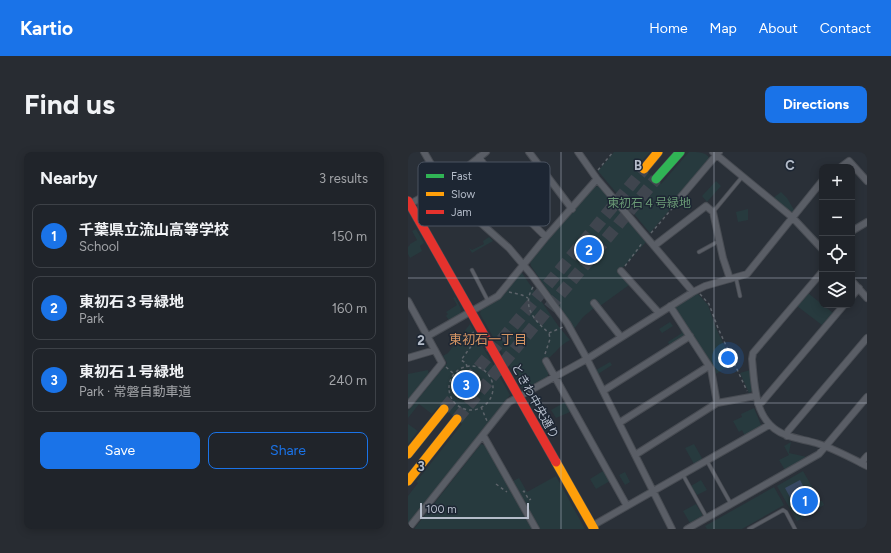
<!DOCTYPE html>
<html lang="en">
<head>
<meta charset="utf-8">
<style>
	body { margin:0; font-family:Figtree,"Noto Sans JP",sans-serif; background:#282c32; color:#f1f3f6 }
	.controls { position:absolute; right:12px; top:12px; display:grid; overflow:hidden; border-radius:8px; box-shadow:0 2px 10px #0003 }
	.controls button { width:36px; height:36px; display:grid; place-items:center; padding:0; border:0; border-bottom:1px solid #3d4147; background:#20242a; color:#f1f3f6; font:20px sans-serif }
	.scale { position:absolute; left:12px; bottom:10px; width:109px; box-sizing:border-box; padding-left:4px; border:2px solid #b4bcc9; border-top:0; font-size:11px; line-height:14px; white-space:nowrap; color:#b4bcc9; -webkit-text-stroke:3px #1d2633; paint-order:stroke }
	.you { position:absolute; left:320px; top:206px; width:14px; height:14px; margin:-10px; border:3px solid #fff; border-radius:50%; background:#1a73e8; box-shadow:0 0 0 6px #1a73e833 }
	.badge { display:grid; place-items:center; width:26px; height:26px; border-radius:50%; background:#1a73e8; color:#fff; font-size:13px; font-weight:700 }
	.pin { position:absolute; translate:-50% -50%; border:2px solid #fff; box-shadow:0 1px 4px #0006 }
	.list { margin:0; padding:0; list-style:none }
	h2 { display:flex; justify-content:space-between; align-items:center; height:52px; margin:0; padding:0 16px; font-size:17px }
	h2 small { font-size:13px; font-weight:400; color:#a2a4a8 }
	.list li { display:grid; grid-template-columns:26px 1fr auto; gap:12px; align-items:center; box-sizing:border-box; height:64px; margin:0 8px 8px; padding:0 8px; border:1px solid #3d4147; border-radius:8px }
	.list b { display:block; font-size:15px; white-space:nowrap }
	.list p { margin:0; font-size:13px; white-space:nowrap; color:#a2a4a8 }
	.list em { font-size:13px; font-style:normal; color:#a2a4a8 }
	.actions { display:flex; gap:8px; padding:12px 16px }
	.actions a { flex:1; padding:9px 0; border:1px solid #1a73e8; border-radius:8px; text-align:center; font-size:14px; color:#1a73e8 }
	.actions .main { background:#1a73e8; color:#fff }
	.icon { flex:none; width:22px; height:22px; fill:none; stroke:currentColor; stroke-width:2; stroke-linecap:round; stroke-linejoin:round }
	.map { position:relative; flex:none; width:459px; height:377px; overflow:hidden; border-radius:8px }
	header { display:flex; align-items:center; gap:24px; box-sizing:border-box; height:56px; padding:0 20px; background:#1a73e8; color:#fff }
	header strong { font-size:19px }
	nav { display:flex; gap:22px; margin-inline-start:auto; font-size:14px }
	.intro { display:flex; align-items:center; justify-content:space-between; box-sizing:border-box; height:96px; padding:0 24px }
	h1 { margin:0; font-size:28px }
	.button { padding:10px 18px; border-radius:8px; background:#1a73e8; color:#fff; font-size:14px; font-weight:700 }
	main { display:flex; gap:24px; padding:0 24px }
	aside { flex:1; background:#20242a; border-radius:8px; box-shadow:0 2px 10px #0003 }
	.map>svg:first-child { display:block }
</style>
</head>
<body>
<header>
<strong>Kartio</strong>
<nav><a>Home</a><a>Map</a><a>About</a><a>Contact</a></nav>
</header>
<div class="intro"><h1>Find us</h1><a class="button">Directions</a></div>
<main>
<aside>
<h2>Nearby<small>3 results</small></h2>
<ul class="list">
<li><span class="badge">1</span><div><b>千葉県立流山高等学校</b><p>School</p></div><em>150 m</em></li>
<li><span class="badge">2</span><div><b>東初石３号緑地</b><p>Park</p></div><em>160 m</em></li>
<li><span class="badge">3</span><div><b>東初石１号緑地</b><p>Park · 常磐自動車道</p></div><em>240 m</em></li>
</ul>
<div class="actions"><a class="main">Save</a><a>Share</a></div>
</aside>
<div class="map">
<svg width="459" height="377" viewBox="0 0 459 377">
	<rect width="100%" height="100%" fill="#2a3038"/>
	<path fill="#273a3e" d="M206 0H242L231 12 253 32 281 0C289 0 299 0 301 6L267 47 269 49 242 81 190 19Z
		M308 29 313 34 299 50 294 44Z
		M191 34 238 90 210 121 221 133 192 154 188 149 186 156 175 165 166 177 123 114 122 110 124 106 185 35Z
		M373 40 379 46 386 58 383 62 364 47Z
		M340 57V68L330 70 328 60Z
		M8 77 16 91 12 94 14 99 2 106 0 102V95L2 93V92L9 88 4 79Z
		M81 85 85 89 64 101 61 96 64 98 76 92 75 89Z
		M112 121H114L151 175 162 188C151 193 146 204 135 210L141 220 139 226 118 237 114 236 72 162 73 157Z
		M289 141 300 153 308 176 325 212 306 223 266 157 267 155Z
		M400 141 425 161 414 173 389 154Z
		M47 145 53 157 52 162 41 168 38 164 40 162 38 160 49 153 45 146Z
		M262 170 265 174 254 181 251 177Z
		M270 171 277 182 276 185 262 194 260 190 274 181 269 172Z
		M62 172 102 243 0 373V344L10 331 8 330 54 272 32 253 24 262 11 252 0 266V259L39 211 35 204 40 201Z
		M202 210 204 213 190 222 188 218Z
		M20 218 21 223 0 249V222Z
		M342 218 344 239 341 241 332 221Z
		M157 250 162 260 148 266 143 258Z
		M346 256 353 273V275L337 284 334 278 331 280 325 269 334 265 333 262Z
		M0 272 10 279 0 292Z
		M383 290 381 301 399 305 377 318 371 308 381 303 376 294Z
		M73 292 78 294 125 377H6Z
		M286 292 295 308 286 312 277 296Z
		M195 319 202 329 188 337 182 327Z
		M395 319 412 349H414L416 353 389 369 369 334Z
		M217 320 222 330 217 333 211 323Z
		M148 324 177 377H132L105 329 111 326 119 340Z
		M293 328 299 338 289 343 283 334Z
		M366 335 376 353 334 377H299L297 374Z
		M288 352 294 362V364L282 371 275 359Z"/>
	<path fill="#384963" d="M392 328 405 352 390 360 377 336Z"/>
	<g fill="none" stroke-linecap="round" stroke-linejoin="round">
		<path stroke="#3f454e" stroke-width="12" stroke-dasharray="12 6" stroke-linecap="butt" d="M36 257 236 17
			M49 267 248 27"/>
		<g stroke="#484c53" stroke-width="4.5">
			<path id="lane" d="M305 60 334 25
				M291 100 311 89
				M64 118 80 149
				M328 126 332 144
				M299 309 323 352
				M275 323 299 366
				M341 377 375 358 378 360 387 377"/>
		</g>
		<g stroke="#484c53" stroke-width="8">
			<path id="street" d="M16 0 41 43 101 96 123 122 159 171 179 207 264 377
				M121 0 164 57
				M170 0 189 27 285 140
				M305 0 385 66 414 97
				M71 5 97 45 138 85
				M433 15 441 9 459 29
				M271 47 311 0
				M0 53 36 33 78 0
				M444 79 459 70
				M246 94 298 54 305 60 315 106 322 127
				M213 119 251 161
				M414 120 345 201 344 207C347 236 346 271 378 283 388 287 398 288 408 291 425 296 443 306 459 314
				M444 129 459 146
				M444 144 451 136
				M0 149 34 211 0 253
				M186 151 213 185
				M262 154 303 217 309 251
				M20 184 90 144 138 85 189 27
				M0 206 27 198
				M138 209 219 354
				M195 239 282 184
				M350 252 354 250 436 153
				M211 271 301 214
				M75 283 128 377
				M379 284 380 279 459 186
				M227 303 309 251 348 244
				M453 311 459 304
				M184 374 361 273
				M0 377 101 250 179 207 285 140 297 134 339 122 414 29
				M279 377 411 302 459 245"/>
		</g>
		<g stroke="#484c53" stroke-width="10">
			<path id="fast" d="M248 27 272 0"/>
		</g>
		<g stroke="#484c53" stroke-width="10">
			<path id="slow" d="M236 17 250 0
				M0 302 36 257
				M148 310 186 377
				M0 329 49 267"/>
		</g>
		<g stroke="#484c53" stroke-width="10">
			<path id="jam" d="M0 49 148 310"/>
		</g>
		<path stroke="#5d636a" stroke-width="1.5" stroke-dasharray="3 3" stroke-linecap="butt" d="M190 18 205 0
			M243 81 268 52
			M217 114 235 90
			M125 135C113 155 127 169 141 181L155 175
			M101 140 114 143 120 146
			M292 142 301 152 310 176 339 239
			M137 202 142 187 141 181
			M41 236a22 22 0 1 1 44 0a22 22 0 1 1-44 0Z
			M38 215 46 222
			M59 215 58 211 53 208 67 189 63 182 66 180
			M73 255 79 269
			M88 332 99 340
			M115 340 116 339 121 348 123 347"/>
		<use href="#lane" stroke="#5a5e66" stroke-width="3"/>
		<use href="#street" stroke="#5a5e66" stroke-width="6"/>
		<use href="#fast" stroke="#30b455" stroke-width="9"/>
		<use href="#slow" stroke="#ff9f0a" stroke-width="9"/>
		<use href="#jam" stroke="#e5322d" stroke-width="9"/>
	</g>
	<path fill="none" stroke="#b4bcc9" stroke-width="1" stroke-opacity="0.55" d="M153 0V377M306 0V377M0 126H414M444 126H459M0 251H459"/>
	<g text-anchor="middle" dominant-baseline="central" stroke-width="3" stroke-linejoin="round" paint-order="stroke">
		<g font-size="12" fill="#6b9a76" stroke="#1d2633">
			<text x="241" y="51">東初石４号緑地</text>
		</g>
		<g font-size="12" fill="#b4bcc9" stroke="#1d2633">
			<text transform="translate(127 249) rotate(61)">ときわ中央通り</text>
		</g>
		<g font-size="13" fill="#d59563" stroke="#1d2633">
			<text x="80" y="187">東初石一丁目</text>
		</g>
	</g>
	<rect x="10" y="10" width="132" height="64" rx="6" fill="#1d2633" stroke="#4a5360" stroke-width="1"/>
	<rect x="18" y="22" width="18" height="4" fill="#30b455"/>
	<rect x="18" y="40" width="18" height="4" fill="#ff9f0a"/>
	<rect x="18" y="58" width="18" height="4" fill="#e5322d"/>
	<g font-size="11" fill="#b4bcc9">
		<text x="43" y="28">Fast</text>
		<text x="43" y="46">Slow</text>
		<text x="43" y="64">Jam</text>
	</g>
	<g font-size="13" text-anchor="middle" font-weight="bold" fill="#b4bcc9" stroke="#1d2633" stroke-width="3" stroke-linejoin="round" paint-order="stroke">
		<text x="230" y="18">B</text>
		<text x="382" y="18">C</text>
		<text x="13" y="193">2</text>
		<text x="13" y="319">3</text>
	</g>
</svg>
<div class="controls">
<button>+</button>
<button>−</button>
<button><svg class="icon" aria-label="locate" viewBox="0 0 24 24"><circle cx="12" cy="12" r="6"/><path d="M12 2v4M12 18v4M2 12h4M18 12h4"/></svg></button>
<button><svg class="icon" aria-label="layers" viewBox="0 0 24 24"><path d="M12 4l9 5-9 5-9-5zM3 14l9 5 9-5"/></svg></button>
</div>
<div class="scale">100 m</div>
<div class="you"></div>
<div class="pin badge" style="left:397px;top:349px">1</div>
<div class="pin badge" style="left:181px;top:98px">2</div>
<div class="pin badge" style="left:58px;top:233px">3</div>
</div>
</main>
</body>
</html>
